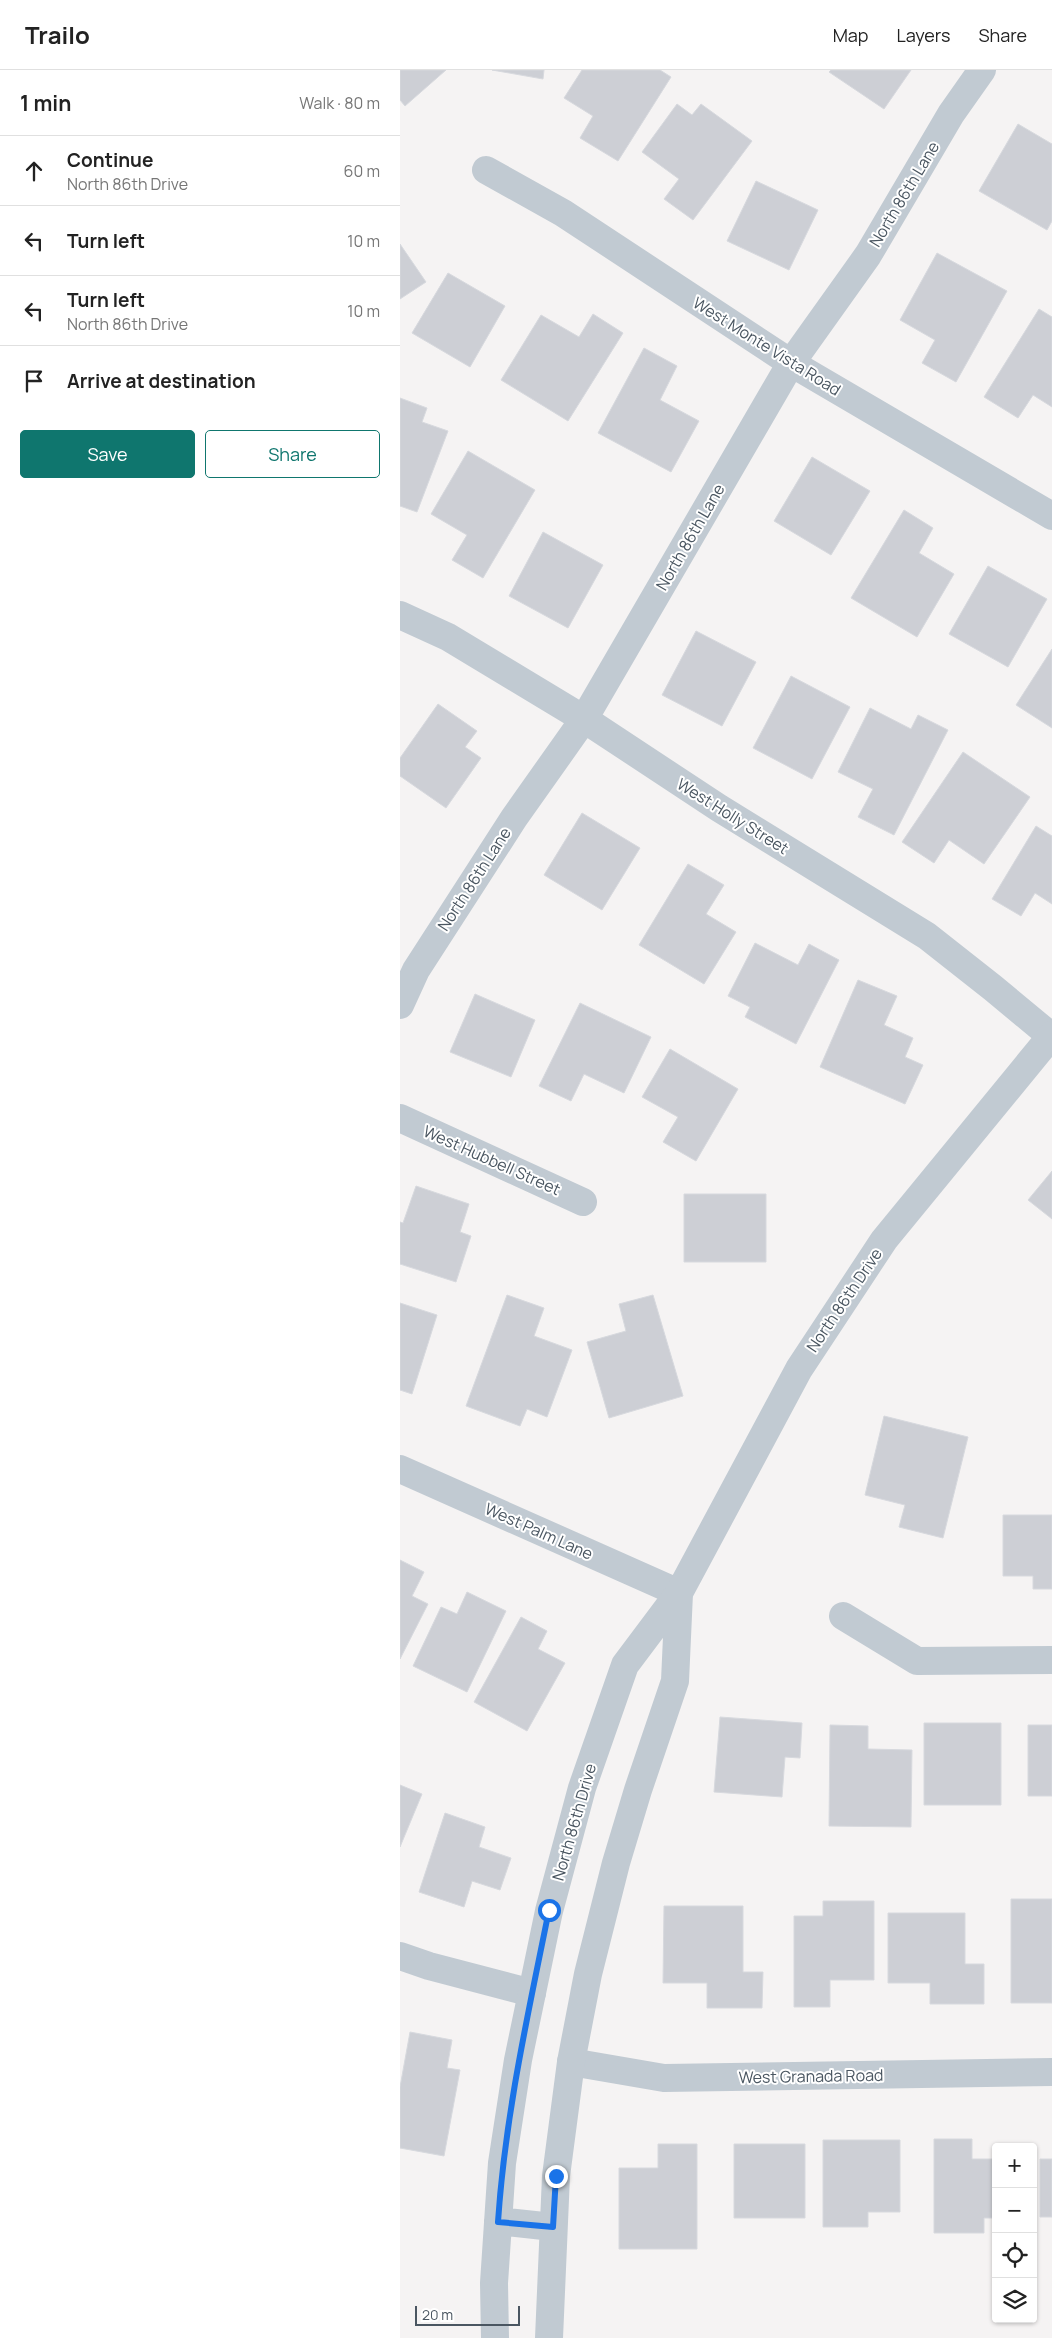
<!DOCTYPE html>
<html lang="en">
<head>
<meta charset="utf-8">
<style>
	body { margin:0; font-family:Manrope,sans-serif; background:#f6f6f6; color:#222 }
	.controls { position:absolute; right:15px; bottom:15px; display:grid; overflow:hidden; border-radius:5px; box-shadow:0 1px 4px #0004 }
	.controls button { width:45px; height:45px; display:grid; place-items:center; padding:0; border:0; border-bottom:1px solid #e0e0e0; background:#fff; color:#222; font:25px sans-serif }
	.scale { position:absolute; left:15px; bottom:12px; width:105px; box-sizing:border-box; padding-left:5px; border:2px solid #4a5661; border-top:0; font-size:14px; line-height:18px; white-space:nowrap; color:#4a5661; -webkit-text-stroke:4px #fff; paint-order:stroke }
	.stop { position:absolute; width:15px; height:15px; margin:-11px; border:4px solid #1a73e8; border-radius:50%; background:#fff }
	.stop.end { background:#1a73e8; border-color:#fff; box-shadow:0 1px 5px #0008 }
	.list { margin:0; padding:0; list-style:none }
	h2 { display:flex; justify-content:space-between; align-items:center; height:65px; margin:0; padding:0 20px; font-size:21px }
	h2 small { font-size:16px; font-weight:400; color:#767676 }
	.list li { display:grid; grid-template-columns:32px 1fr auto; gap:15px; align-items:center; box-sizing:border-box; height:70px; padding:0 20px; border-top:1px solid #e0e0e0 }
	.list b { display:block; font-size:19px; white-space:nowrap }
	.list p { margin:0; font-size:16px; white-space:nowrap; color:#767676 }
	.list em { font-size:16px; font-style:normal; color:#767676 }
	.actions { display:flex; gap:10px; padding:15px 20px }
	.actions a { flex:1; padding:11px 0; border:1px solid #0f766e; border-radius:5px; text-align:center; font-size:18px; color:#0f766e }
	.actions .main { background:#0f766e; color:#fff }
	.icon { flex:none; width:28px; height:28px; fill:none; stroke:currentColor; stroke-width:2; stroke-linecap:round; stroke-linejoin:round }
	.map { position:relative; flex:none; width:652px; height:2268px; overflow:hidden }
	header { display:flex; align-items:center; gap:30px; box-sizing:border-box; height:70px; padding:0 25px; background:#fff; border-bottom:1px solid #e0e0e0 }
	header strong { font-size:24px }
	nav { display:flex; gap:28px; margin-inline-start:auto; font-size:18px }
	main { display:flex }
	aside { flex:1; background:#fff }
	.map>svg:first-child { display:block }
</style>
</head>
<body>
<header>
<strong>Trailo</strong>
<nav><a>Map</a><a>Layers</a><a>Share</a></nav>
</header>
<main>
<aside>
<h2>1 min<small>Walk · 80 m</small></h2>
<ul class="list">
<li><svg class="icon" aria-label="ahead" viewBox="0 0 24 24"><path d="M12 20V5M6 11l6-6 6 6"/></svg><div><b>Continue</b><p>North 86th Drive</p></div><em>60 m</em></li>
<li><svg class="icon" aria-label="left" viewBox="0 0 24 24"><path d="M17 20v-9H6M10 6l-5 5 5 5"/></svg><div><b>Turn left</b></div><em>10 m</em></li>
<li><svg class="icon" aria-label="left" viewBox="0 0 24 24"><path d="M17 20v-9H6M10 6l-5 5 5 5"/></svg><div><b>Turn left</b><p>North 86th Drive</p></div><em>10 m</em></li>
<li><svg class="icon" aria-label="arrive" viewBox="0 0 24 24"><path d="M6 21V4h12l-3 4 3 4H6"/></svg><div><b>Arrive at destination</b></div></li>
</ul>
<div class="actions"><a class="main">Save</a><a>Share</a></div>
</aside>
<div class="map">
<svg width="652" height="2268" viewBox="0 0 652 2268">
	<rect width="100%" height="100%" fill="#f5f3f3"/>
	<path fill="#cdcfd5" stroke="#d7d9de" d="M0 0H46L5 36 0 30Z
		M92 0H144L143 9Z
		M182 0H260L271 7 218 91 180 68 193 46 164 28Z
		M431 0H511L484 39 429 2Z
		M277 34 292 45 301 34 352 71 293 150 264 129 279 109 242 82Z
		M618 54 652 74V151L647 160 579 121Z
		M356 111 418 140 389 200 327 171Z
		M0 174 26 212 0 229Z
		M537 183 607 221 556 312 522 293 535 270 500 250Z
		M48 203 105 236 70 297 12 263Z
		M639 239 652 247V337L633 325 618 348 584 327Z
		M193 244 223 263 168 351 101 310 141 245 179 267Z
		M244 278 277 296 260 330 299 351 271 402 198 363Z
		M0 328 27 338 22 352 48 361 17 442 0 436Z
		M68 381 135 420 83 508 52 490 67 465 31 444Z
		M412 387 470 421 431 485 374 451Z
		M504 440 533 458 519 483 554 504 517 567 451 528Z
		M143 462 203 495 168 558 109 526Z
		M588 496 647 529 608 597 549 564Z
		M296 561 356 592 322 656 262 625Z
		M652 579V658L616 635Z
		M391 606 450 637 412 709 353 678Z
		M38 634 77 661 65 677 81 688 46 738 0 706V688Z
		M470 638 511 659 518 645 548 660 494 765 458 747 473 719 438 702Z
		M563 682 630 727 584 794 549 770 534 793 502 772Z
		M182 743 240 778 202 840 144 805Z
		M636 756 652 766V834L635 823 621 846 592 829Z
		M288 794 324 815 306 844 336 862 304 914 239 875Z
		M355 873 398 895 409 874 439 890 396 974 345 947 350 937 328 926Z
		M458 910 497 926 484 955 513 968 505 987 523 995 505 1034 420 997Z
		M75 924 135 950 111 1007 50 982Z
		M180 933 251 967 224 1023 184 1004 171 1031 139 1016Z
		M270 979 338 1019 296 1091 263 1072 278 1047 242 1027Z
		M652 1101V1149L628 1130Z
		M16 1116 69 1134 60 1162 71 1166 56 1212 0 1194V1152L3 1153Z
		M284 1124H366V1192H284Z
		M107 1225 144 1238 134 1266 172 1280 147 1347 127 1339 120 1356 66 1336Z
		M253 1225 283 1326 209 1348 187 1272 226 1261 219 1234Z
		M0 1233 37 1245 12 1324 0 1320Z
		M484 1346 568 1367 543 1468 499 1457 505 1435 465 1425Z
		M603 1445H652V1519H633V1506H603Z
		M0 1490 24 1502 12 1526 28 1534 0 1589Z
		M67 1522 106 1541 67 1622 13 1596 41 1537 57 1544Z
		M121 1547 147 1561 138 1579 165 1593 127 1661 74 1632Z
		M320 1647 402 1653 400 1688 385 1687 382 1727 314 1722Z
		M524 1653H601V1735H524Z
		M430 1655 468 1656V1679L512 1680 511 1757 429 1756Z
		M628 1655H652V1726H628Z
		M0 1715 22 1724 0 1777Z
		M45 1743 85 1757 79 1777 111 1788 100 1820 72 1811 64 1837 19 1822Z
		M611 1829H652V1933H611Z
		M423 1831H474V1910H430V1937H394V1846H423Z
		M264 1836H343V1902H363L362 1938H307V1913H263Z
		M488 1843H565V1894H584V1934H530V1913H488Z
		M10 1962 52 1970 47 1998 60 2000 44 2086 0 2078V2017Z
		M534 2069H572V2089H596V2148H584V2163H534Z
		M423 2070H500V2142H468V2157H423Z
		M258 2074H297V2179H219V2098H258Z
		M334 2074H405V2148H334Z
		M640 2089H652V2147H640Z"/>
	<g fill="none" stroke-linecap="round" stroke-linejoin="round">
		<path stroke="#c1cad2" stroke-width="28" d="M86 100 163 143 391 293 652 446
			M0 545 48 567 184 649 319 738 527 866 593 918 652 967
			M0 935 16 900 114 748 184 649 391 293 468 185 551 44 582 0
			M0 1048 183 1132
			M0 1399 279 1523
			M443 1546 517 1591 652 1590
			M0 1886 29 1896 132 1923
			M171 1992 264 2008 652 2002"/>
		<path stroke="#c1cad2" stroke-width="28" d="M98 2151 153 2157
			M95 2268 94 2213 102 2093 118 1990 149 1841 182 1718 225 1595 279 1523 399 1299 484 1170 652 965
			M149 2268 156 2106 171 1992 188 1904 216 1793 238 1720 275 1611 279 1523"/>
	</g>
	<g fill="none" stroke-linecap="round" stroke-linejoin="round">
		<path stroke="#1a73e8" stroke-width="6" d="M149 1840C128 1944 105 2046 98 2152L153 2157 156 2106"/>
	</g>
	<g text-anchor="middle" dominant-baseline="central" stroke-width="4" stroke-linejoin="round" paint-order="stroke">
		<g font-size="16" fill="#4a5661" stroke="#fff">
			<text transform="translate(504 124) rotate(-59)">North 86th Lane</text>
			<text transform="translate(367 276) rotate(32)">West Monte Vista Road</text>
			<text transform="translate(290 467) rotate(-60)">North 86th Lane</text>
			<text transform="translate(333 746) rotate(32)">West Holly Street</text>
			<text transform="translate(74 809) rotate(-57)">North 86th Lane</text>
			<text transform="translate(92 1090) rotate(24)">West Hubbell Street</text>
			<text transform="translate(444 1230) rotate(-56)">North 86th Drive</text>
			<text transform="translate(139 1461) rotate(24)">West Palm Lane</text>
			<text transform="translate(174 1752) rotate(-74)">North 86th Drive</text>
			<text transform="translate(411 2006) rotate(-1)">West Granada Road</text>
		</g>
	</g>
</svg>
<div class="controls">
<button>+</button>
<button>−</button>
<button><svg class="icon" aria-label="locate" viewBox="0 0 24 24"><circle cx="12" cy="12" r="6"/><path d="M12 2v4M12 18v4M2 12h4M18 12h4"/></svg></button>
<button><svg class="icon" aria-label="layers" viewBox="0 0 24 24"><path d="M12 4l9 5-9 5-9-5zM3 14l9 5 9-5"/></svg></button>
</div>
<div class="scale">20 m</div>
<div class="stop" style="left:149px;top:1840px"></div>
<div class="stop end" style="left:156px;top:2106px"></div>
</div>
</main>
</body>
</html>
